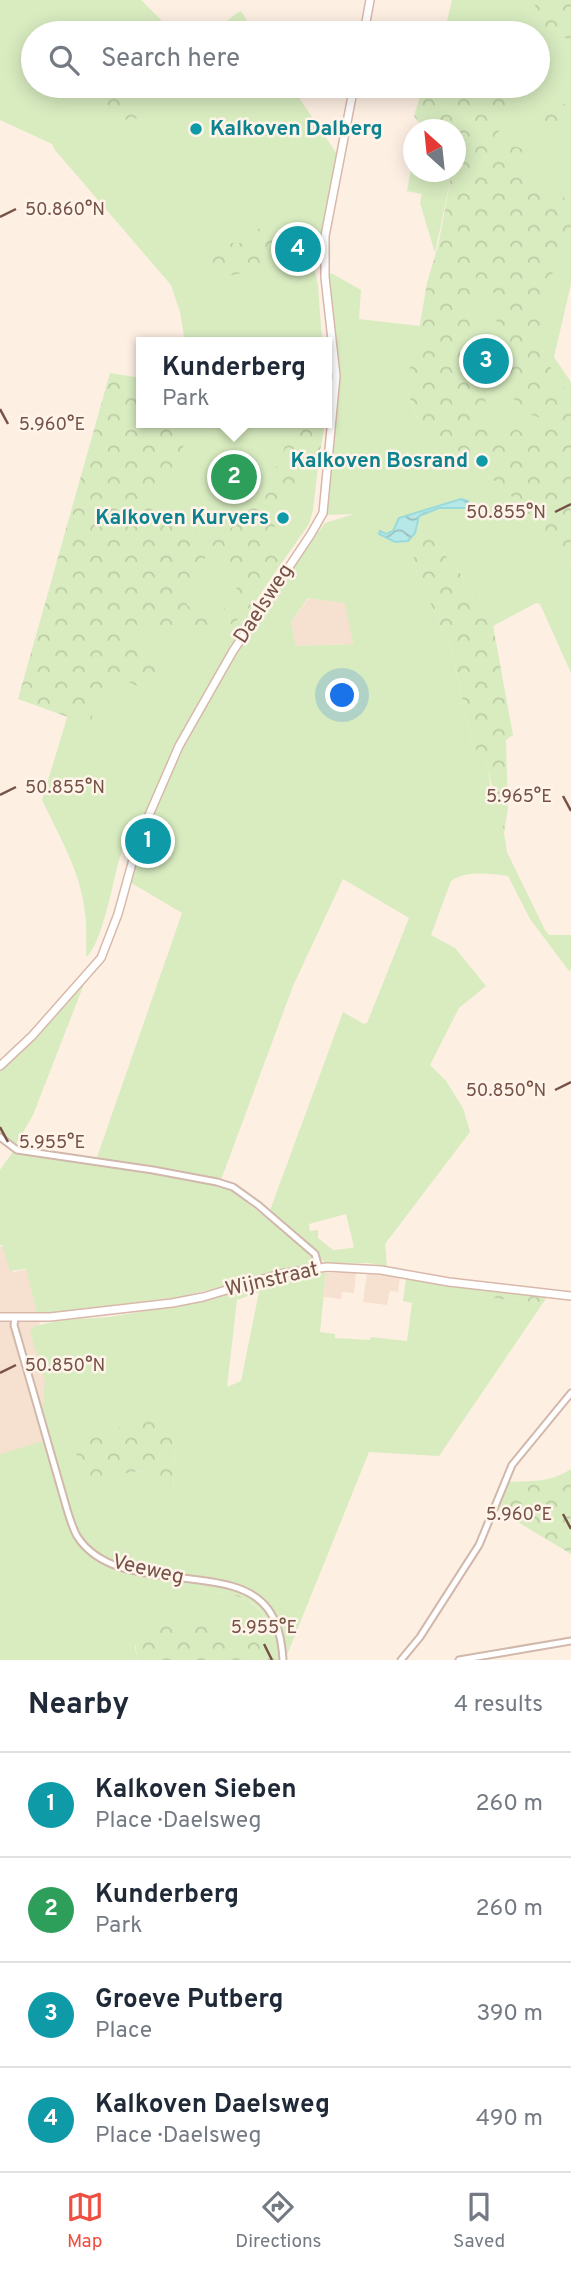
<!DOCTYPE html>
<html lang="en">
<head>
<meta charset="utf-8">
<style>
	body { margin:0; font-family:Overpass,sans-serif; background:#f6f6f7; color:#1f2937 }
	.compass { position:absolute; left:403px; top:119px; width:63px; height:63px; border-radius:50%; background:#fff; box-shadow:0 4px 18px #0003; rotate:333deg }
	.you { position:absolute; left:343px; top:696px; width:24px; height:24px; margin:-18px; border:5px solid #fff; border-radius:50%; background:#1a73e8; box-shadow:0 0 0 10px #1a73e833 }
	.badge { display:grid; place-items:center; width:46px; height:46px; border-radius:50%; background:#ef4f40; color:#fff; font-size:23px; font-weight:700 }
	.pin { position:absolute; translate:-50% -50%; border:4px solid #fff; box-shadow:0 2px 7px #0006 }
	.popup { position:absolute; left:136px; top:337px; width:196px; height:91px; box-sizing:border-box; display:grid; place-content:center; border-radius:0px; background:#fff; filter:drop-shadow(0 2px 5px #0005); font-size:23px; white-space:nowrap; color:#747a83 }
	.popup b { font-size:26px; color:#1f2937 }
	.popup::after { content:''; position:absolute; left:50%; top:100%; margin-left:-14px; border:14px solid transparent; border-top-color:#fff }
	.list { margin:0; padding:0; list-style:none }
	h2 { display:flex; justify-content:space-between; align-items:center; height:91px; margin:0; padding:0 28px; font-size:30px }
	h2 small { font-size:23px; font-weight:400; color:#747a83 }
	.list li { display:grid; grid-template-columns:46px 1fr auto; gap:21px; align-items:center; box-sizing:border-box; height:105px; padding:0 28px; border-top:2px solid #e0e1e3 }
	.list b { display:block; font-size:26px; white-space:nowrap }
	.list p { margin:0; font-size:23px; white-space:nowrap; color:#747a83 }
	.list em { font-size:23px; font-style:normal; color:#747a83 }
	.icon { flex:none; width:38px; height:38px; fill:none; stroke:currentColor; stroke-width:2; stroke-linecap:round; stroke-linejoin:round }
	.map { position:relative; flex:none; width:571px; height:1660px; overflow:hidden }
	.search { position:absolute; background:#fff; box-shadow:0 4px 18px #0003; left:21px; right:21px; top:21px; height:77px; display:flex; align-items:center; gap:18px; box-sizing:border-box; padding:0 24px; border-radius:38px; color:#747a83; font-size:26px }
	.sheet { height:511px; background:#fff }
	nav { display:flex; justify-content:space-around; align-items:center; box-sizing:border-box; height:98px; border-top:2px solid #e0e1e3; background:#fff; font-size:19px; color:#747a83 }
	nav a { display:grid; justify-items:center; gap:4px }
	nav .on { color:#ef4f40 }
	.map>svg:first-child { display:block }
</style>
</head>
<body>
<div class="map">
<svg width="571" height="1660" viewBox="0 0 571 1660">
	<defs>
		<pattern id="forest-crowns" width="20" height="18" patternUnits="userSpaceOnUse" patternTransform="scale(1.75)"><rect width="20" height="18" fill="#d8ecc0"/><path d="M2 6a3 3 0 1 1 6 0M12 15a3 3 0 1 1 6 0" fill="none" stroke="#bdcca6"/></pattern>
		<pattern id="water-waves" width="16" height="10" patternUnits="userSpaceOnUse" patternTransform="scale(1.75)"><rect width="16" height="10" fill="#b6e8e8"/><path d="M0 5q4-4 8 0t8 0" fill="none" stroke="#99bfbe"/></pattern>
	</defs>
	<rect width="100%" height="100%" fill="#feefe3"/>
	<path fill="#f6e0d0" d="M309 598 346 603 353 644 296 646 291 622Z
		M6 1245 13 1272 30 1269 42 1318 38 1327 59 1438 0 1458V1247Z
		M326 1273H356L354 1293 342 1292 341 1299 324 1297Z
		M367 1274 400 1277 398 1292 390 1291 387 1305 363 1302Z"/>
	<path fill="#d8ecc0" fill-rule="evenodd" d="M0 0H141L174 33H33V86H291L337 154 319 254 312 259 318 285 322 342H185L180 312 171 285 55 150 52 144 0 120Z
		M452 0H550L571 17V284L554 357 571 382V559L532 510 407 390 417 418 475 464 520 504 571 566V673L540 604 536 603 493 626 492 613 426 531 414 561 417 574 451 649 473 746 486 761 488 768 492 801 502 820 507 852 545 930 549 935H571V970L569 971 530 919 508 876C489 874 468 870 451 881L431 935 455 948 486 986 459 1008 430 1065 446 1081 463 1108 470 1132 385 1244 387 1267 369 1263 326 1264 298 1235 269 1213 343 1012 364 1024 367 1023 409 918 343 879 293 986 221 1180 96 1160 182 913 128 881 141 824H133C128 836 123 848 119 860 113 881 102 945 86 957 86 942 87 927 85 913 81 872 59 836 42 800L77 685 175 423H323L313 510 309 524 251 607 255 611 240 646 279 585 287 562 301 542 314 538 325 523 354 514 327 515 339 380 335 326 328 273 333 274 361 290 359 319 420 326 463 155 456 149V130L432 86H475L503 91 495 86H538V33L532 21 527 33H444ZM461 499 469 506 468 508C454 509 424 503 416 521 412 532 417 531 408 541H393L381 536 380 532 385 534 393 531 399 518ZM308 598 345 603 353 644 296 646 291 622ZM346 1214 354 1247 352 1248 333 1250 318 1238V1230L310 1231 309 1224Z
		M241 11 255 33H212L237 13Z
		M413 159 414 172H452L435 253 420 203 422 194 407 191Z
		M86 979 33 1115 15 1146 0 1134V1069L38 1036Z
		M14 1150 191 1179 229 1189 311 1253 315 1257 314 1263 180 1297 63 1311 38 1317 26 1269 10 1271 2 1245H0V1170Z
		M310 1273H326L320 1332 335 1334V1338L370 1340 371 1337 407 1341 412 1303 403 1301 406 1278 462 1288V1292L499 1299 543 1303 439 1456 369 1452 285 1660C273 1619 275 1594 227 1582 207 1579 187 1576 166 1573 130 1568 96 1563 75 1529L42 1416 45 1381 30 1332 34 1326 64 1320 109 1317 186 1304ZM259 1292 241 1381 227 1387 237 1300ZM166 1412 175 1448 173 1491 144 1471 130 1472 87 1487 142 1421Z
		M47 1440 72 1533C100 1575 151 1577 196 1584 221 1602 242 1584 266 1619L191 1623 135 1646 137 1660H0V1454Z"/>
	<path fill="url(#forest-crowns)" fill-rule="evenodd" d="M534 0H571V40L542 30 545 46 538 56V33H527L536 10Z
		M76 86H110L125 106 145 119 129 118 116 126 80 94Z
		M423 86H445L462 95 471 86C488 86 498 86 511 97L494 145 518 147 527 152 525 181 527 190C545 182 559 191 571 205V248L546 282 540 350 564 389 571 388V566L520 504 475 464 417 418 407 390V375L422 335 420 324 427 283 438 246 452 172H456V130L424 129 414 116ZM475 276 482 285 496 294C502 314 496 323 489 341L479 343V347L497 351C501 362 505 384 510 391L508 393 509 395 532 415 541 418 542 431 532 442 517 429 497 438 487 426 485 395 469 358 474 328 469 305 472 278Z
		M571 103 570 122 539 123 534 114 537 107Z
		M270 223 312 259 213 279 209 254 225 243H243L254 231Z
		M110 373 141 378V423H189L181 455 155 505C161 512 170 517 178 521 202 534 215 543 239 522 241 511 231 495 239 484 244 477 252 480 259 478 284 471 288 444 284 423H325L316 474 297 498 286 491 270 505 282 562 255 602 232 625 223 610 241 581 240 576 227 571 222 566V547L215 545 209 549 185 600 187 605 218 629 212 640 187 627 142 630 139 633 138 637 160 669V700C145 691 124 675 107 678 108 688 110 699 100 707 97 709 94 711 92 715V719L87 724 18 699Z
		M426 531 492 613 494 631 513 735 506 740 508 808 504 833 502 820 493 804 492 786 486 761 473 746 451 649 417 574 414 561 416 538Z
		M462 1288 547 1297 543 1303 499 1299 461 1292Z
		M166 1411 178 1440 175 1448 173 1492 144 1471 130 1472 87 1487 73 1444Z
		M571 1469V1554L496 1509 505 1482C529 1481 551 1483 571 1469Z
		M196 1584C211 1586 226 1587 240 1592 268 1601 279 1634 281 1660H137C136 1650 134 1642 142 1635 160 1619 239 1620 266 1619 247 1586 220 1601 196 1584Z"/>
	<path fill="url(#water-waves)" stroke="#9bdadb" stroke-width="2" d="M461 499 468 501V508H439L419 516 415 533 408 541 395 542 379 534 380 531 386 534 393 531 399 518Z"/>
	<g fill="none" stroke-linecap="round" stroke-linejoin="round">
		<g stroke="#d2b7ab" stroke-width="9">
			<path id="street" d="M0 1137 17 1150 153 1170 217 1182 233 1187 258 1205 315 1254 319 1268
				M15 1318 14 1325 66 1506C69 1516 72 1527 77 1536 116 1598 232 1559 268 1609 279 1624 282 1642 283 1660
				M401 1660 420 1637 479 1545 512 1465 571 1393
				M459 1660 571 1641"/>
		</g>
		<g stroke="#d8b8aa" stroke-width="10">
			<path id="secondary" d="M364 33 370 0
				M0 1066 32 1036 101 958 118 914 139 838 179 746 233 651 311 534 323 513 336 376 325 277V236L354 86
				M0 1317H50L172 1303 203 1297 280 1274 327 1267 381 1270 449 1282 571 1296"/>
		</g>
		<use href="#street" stroke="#fff" stroke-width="5"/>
		<use href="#secondary" stroke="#fff" stroke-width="7"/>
	</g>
	<path fill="none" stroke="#775247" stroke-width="2.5" d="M0 217 16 209M0 409 8 424M555 512 571 504M0 795 16 787M563 796 571 811M555 1090 571 1082M0 1127 8 1142M0 1373 16 1365M563 1514 571 1529M264 1644 272 1660"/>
	<g fill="#0f9aa8" stroke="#fff4ea" stroke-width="2.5">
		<circle cx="196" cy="129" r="7"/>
		<circle cx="482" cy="461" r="7"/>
		<circle cx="283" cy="518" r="7"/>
	</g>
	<g text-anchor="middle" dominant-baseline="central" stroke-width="5" stroke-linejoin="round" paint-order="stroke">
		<g font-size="21" font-weight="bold" fill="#0d838f" stroke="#fff4ea" text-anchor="end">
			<text x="210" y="129" text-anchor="start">Kalkoven Dalberg</text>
			<text x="468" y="461">Kalkoven Bosrand</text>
			<text x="269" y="518">Kalkoven Kurvers</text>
		</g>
		<g font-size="21" fill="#775247" stroke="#fff4ea">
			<text transform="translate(264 604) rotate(-57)">Daelsweg</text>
			<text transform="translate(272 1280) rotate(-13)">Wijnstraat</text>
			<text transform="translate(148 1570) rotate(13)">Veeweg</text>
		</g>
	</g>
	<g font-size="18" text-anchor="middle" fill="#775247" stroke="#fff4ea" stroke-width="5" stroke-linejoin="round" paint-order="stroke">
		<text x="65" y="215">50.860°N</text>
		<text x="52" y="430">5.960°E</text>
		<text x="506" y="518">50.855°N</text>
		<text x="65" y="793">50.855°N</text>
		<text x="519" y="802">5.965°E</text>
		<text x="506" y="1096">50.850°N</text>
		<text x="52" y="1148">5.955°E</text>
		<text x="65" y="1371">50.850°N</text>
		<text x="519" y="1520">5.960°E</text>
		<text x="264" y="1633">5.955°E</text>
	</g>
</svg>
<svg class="compass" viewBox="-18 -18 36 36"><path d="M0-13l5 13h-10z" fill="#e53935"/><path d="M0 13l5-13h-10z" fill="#747a83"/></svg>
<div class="you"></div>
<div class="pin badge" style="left:148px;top:841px;background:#0f9aa8">1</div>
<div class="pin badge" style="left:234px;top:477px;background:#2e9e5b">2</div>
<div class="popup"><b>Kunderberg</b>Park</div>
<div class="pin badge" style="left:486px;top:361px;background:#0f9aa8">3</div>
<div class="pin badge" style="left:298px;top:249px;background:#0f9aa8">4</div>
<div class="search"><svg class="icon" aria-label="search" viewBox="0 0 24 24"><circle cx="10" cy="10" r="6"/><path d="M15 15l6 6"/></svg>Search here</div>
</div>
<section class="sheet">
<h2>Nearby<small>4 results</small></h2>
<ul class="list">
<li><span class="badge" style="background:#0f9aa8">1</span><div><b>Kalkoven Sieben</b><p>Place · Daelsweg</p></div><em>260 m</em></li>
<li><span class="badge" style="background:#2e9e5b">2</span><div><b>Kunderberg</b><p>Park</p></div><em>260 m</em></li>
<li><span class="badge" style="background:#0f9aa8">3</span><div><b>Groeve Putberg</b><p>Place</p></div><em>390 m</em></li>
<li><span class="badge" style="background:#0f9aa8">4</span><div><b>Kalkoven Daelsweg</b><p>Place · Daelsweg</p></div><em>490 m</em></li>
</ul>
</section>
<nav>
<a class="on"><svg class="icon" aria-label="map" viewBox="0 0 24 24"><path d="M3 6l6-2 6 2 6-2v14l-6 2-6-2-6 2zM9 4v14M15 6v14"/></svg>Map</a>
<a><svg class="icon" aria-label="directions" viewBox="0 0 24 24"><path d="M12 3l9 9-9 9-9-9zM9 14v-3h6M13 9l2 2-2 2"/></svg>Directions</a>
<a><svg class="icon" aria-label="saved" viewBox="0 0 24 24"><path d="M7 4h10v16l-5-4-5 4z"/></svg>Saved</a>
</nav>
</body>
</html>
